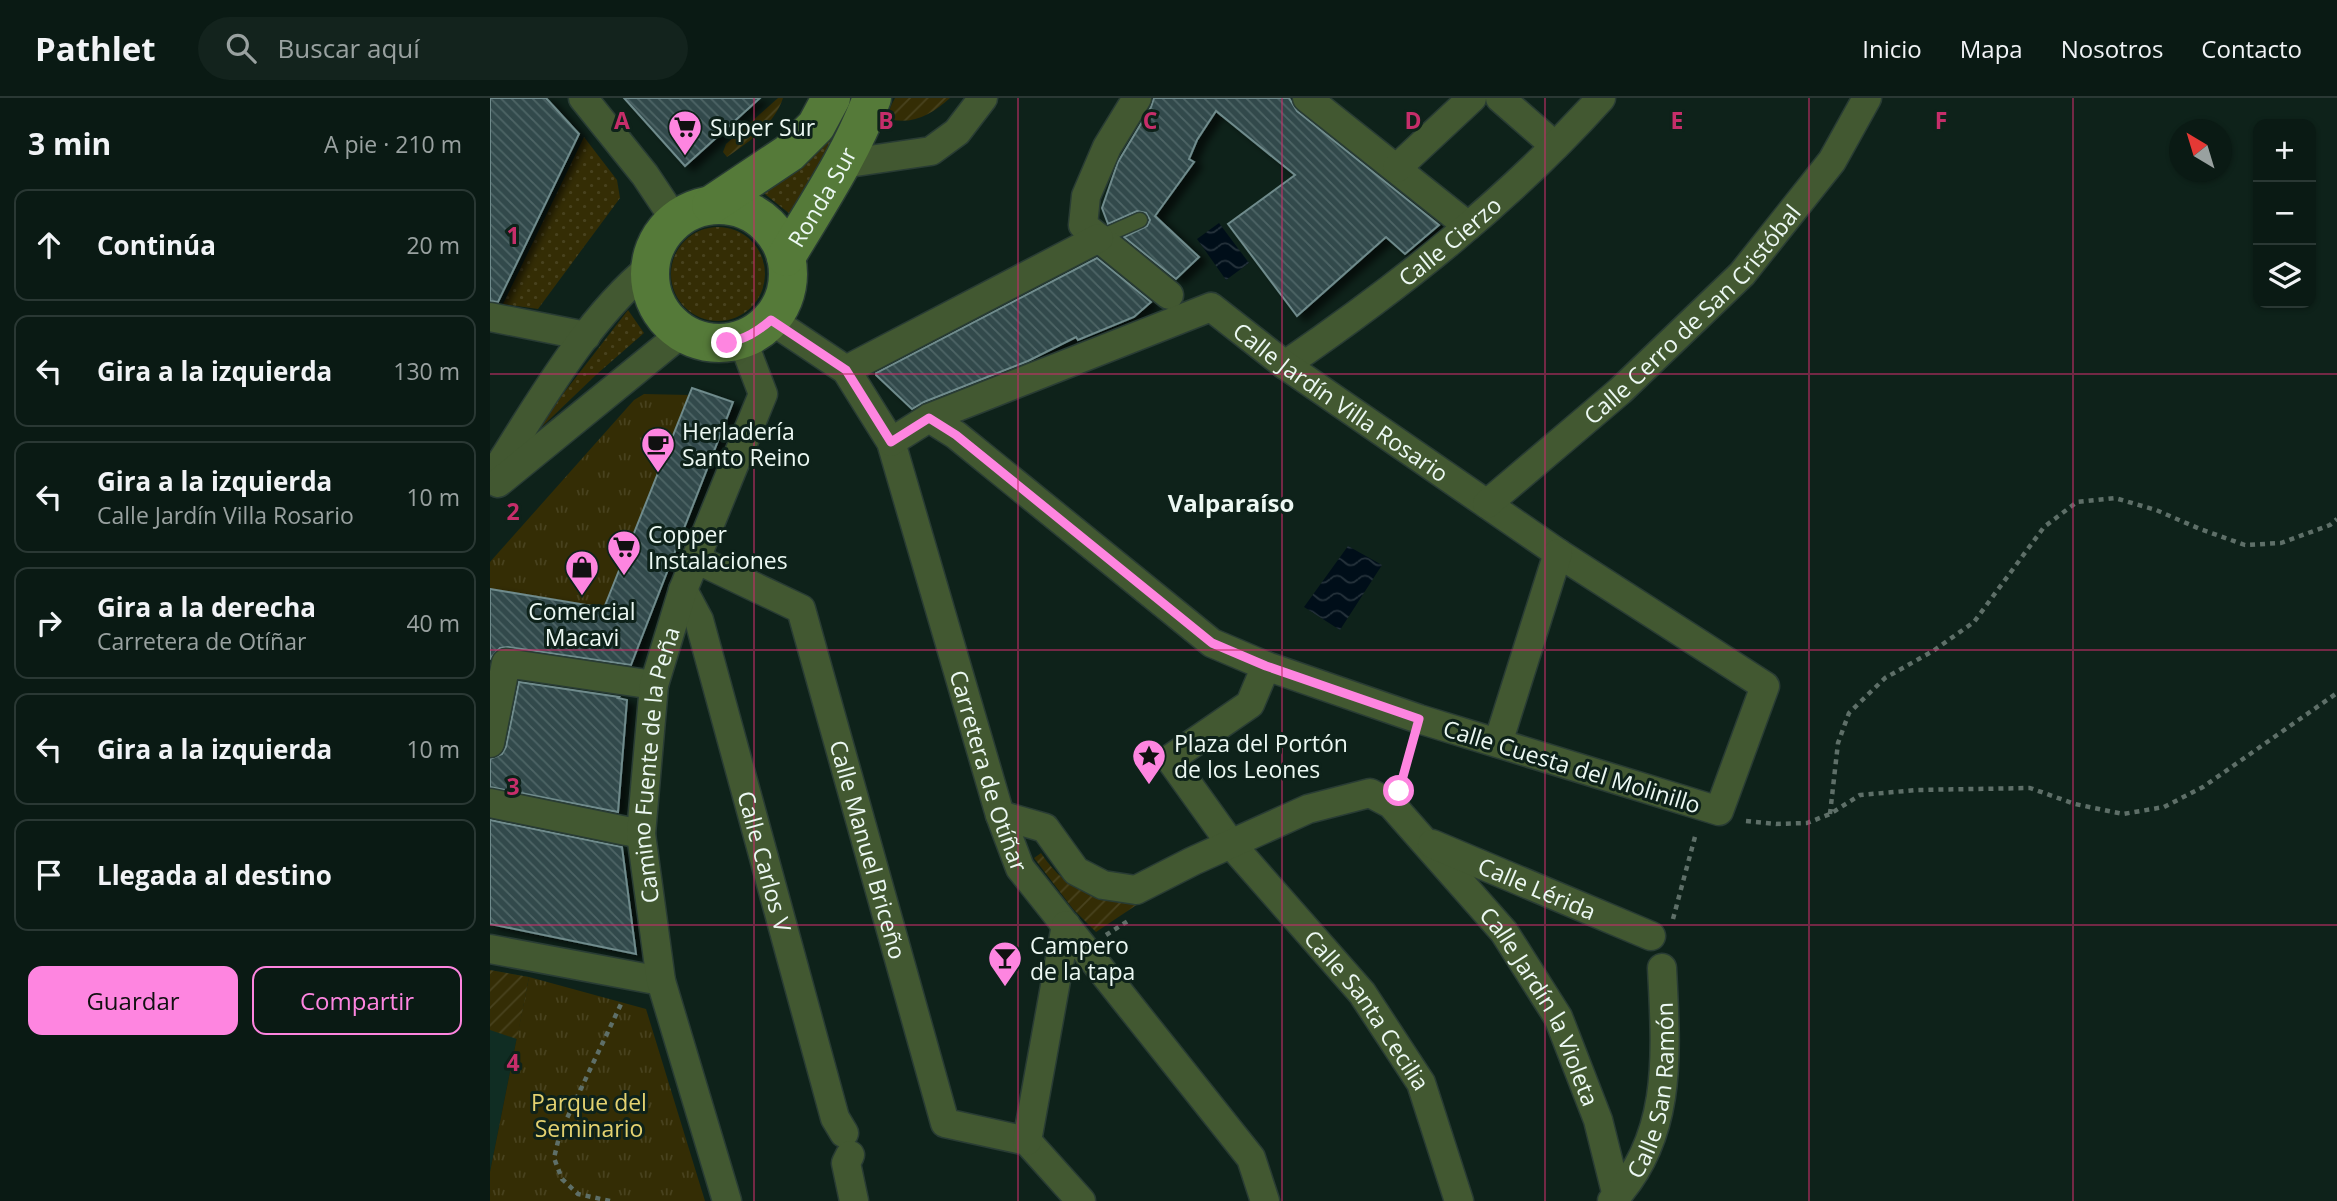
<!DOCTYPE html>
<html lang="es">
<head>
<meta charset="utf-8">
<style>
	body { margin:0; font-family:"Open Sans",sans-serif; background:#13231d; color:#f1f3f6 }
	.controls { position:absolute; right:21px; top:21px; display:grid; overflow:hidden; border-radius:14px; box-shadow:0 2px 5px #0004 }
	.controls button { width:63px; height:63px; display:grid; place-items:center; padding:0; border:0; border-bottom:2px solid #2a3834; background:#0a1a14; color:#f1f3f6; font:35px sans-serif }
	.compass { position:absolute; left:1679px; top:21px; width:63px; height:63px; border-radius:50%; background:#0a1a14; box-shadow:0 2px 5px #0004; rotate:322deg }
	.stop { position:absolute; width:21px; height:21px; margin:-16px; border:5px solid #fe85e0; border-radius:50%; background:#fff }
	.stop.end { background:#fe85e0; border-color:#fff; box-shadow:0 2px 7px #0008 }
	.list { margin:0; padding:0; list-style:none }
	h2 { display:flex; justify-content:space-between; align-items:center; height:91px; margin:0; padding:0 28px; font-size:30px }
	h2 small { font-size:23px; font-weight:400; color:#99a1a0 }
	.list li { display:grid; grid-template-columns:46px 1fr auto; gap:21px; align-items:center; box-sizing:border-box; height:112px; margin:0 14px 14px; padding:0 14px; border:2px solid #2a3834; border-radius:14px }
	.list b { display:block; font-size:26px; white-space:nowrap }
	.list p { margin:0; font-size:23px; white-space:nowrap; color:#99a1a0 }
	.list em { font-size:23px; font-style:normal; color:#99a1a0 }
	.actions { display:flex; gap:14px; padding:21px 28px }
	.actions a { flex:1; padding:16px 0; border:2px solid #fe85e0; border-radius:14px; text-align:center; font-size:24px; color:#fe85e0 }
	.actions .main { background:#fe85e0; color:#111 }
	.icon { flex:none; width:38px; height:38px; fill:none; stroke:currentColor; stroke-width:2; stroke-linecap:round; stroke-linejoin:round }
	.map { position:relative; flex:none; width:1847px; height:1103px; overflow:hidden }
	header { display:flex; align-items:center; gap:42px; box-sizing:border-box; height:98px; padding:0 35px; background:#0a1a14; border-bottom:2px solid #2a3834 }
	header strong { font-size:33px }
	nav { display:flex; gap:38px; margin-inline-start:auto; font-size:24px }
	.search { width:490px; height:63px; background:#13231d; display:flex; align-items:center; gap:18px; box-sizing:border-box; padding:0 24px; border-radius:38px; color:#99a1a0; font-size:26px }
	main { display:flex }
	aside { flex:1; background:#0a1a14 }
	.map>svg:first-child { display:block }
</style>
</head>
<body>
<header>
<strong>Pathlet</strong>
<div class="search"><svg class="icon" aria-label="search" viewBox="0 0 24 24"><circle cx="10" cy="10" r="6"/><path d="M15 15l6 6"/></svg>Buscar aquí</div>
<nav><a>Inicio</a><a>Mapa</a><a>Nosotros</a><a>Contacto</a></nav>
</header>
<main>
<aside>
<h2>3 min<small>A pie · 210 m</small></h2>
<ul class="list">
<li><svg class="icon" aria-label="ahead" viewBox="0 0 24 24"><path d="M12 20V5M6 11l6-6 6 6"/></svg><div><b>Continúa</b></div><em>20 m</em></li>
<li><svg class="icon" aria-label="left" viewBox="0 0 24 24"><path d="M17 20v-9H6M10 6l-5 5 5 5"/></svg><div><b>Gira a la izquierda</b></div><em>130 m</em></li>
<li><svg class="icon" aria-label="left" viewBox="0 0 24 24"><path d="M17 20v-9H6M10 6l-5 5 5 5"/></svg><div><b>Gira a la izquierda</b><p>Calle Jardín Villa Rosario</p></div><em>10 m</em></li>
<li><svg class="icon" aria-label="right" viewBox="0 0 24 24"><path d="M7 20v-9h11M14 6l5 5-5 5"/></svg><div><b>Gira a la derecha</b><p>Carretera de Otíñar</p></div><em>40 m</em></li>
<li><svg class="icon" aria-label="left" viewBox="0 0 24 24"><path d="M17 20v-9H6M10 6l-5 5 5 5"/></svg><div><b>Gira a la izquierda</b></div><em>10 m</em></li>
<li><svg class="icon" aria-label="arrive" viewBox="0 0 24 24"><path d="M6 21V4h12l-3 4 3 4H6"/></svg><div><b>Llegada al destino</b></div></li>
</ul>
<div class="actions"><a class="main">Guardar</a><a>Compartir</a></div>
</aside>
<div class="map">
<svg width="1847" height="1103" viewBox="0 0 1847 1103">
	<defs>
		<pattern id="grass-dots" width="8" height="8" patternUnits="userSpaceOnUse" patternTransform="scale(1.75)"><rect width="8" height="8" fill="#342d05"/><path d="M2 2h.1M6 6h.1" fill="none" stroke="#48421e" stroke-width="1.8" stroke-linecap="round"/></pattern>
		<pattern id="park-tufts" width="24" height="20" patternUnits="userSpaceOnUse" patternTransform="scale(1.75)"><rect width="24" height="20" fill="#342d05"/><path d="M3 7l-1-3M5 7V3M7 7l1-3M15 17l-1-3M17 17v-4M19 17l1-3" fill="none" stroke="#48421e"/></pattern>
		<pattern id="garden-furrows" width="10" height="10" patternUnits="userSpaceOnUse" patternTransform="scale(1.75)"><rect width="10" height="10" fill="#342d05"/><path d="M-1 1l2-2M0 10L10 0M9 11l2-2" fill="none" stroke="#48421e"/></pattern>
		<pattern id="water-waves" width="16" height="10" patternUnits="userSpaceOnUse" patternTransform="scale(1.75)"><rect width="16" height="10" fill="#000e19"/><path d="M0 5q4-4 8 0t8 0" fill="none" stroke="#25323b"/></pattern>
		<pattern id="building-back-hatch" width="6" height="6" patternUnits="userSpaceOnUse" patternTransform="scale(1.75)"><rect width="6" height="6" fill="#314a4c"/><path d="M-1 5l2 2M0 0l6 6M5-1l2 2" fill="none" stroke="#4f6566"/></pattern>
		<filter id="shadow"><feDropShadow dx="8" dy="4.5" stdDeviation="3.5" flood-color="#0009"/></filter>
	</defs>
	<rect width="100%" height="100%" fill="#0e221a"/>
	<path fill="#102d23" d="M0 872 39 879 0 1074Z"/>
	<path fill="url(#grass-dots)" d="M342 30 351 33 305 120 271 93Z
		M94 39 127 82 130 100 48 211 13 206Z
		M181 176a47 47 0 1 1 94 0a47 47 0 1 1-94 0Z
		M138 212 154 235 107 276 35 345Z"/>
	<path fill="url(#park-tufts)" d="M154 296 199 297 114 510 0 491V464L144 302Z
		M39 879 156 911 215 1103H0V1074Z"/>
	<path fill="url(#garden-furrows)" d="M288 0H293C284 27 260 43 237 59L233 54 236 46Z
		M405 0H460C443 15 426 26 402 22 397 13 401 8 405 0Z
		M551 755C579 797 608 802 654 802L606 834 583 811 544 760Z
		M0 872 39 879 27 941 0 932Z"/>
	<path fill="url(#water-waves)" d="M729 125 759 165 736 182 707 141Z
		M858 448 892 467 850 532 814 509Z"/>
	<path fill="url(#building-back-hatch)" stroke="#6f8b8c" stroke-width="2" filter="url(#shadow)" d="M0 0H56L89 36 8 204 0 203Z
		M134 0H270L195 68Z
		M664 0H799L807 13 949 127 915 156 896 139 807 218 738 126 805 77 726 13 707 42 699 61 704 64 665 118 709 159 686 181 634 139 657 128 660 122 656 115 647 113 618 126 612 110 628 64 661 9Z
		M607 160 661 204 644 219 588 242 586 239 538 263 434 304 422 311 386 277V275Z
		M202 290 243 304 141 567 18 549 10 550 0 561V491L114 510Z
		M29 584 129 599 128 600 137 602 128 714 0 689V661L12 656 16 649Z
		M0 722 132 749 146 856 0 826Z"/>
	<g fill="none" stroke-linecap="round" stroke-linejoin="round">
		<g stroke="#293c34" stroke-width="17">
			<path id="service" d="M609 140 650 122"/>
		</g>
		<g stroke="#293c34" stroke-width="31">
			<g id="minor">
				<path d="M93 0 155 77 185 122"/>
				<path d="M647 0 617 49 596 98 593 127 679 197"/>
				<path d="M817 0 978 128"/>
				<path d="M1010 0 1065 48"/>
				<path d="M352 66 441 53 467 34 493 0"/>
				<path d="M907 70 982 0"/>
				<path d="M0 219 96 238"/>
				<path id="s1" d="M281 222 356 272 401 344 510 717 530 770 761 1060 775 1103"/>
				<path id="s2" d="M795 267C909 189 1018 103 1111 0"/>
				<path d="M356 272 609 140"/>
				<path id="s3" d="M401 344 439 320 721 209 795 267 1068 455 1275 588 1229 713 929 621 776 568 722 545 466 337 439 320"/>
				<path d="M0 382C45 312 95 222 160 169"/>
				<path d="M8 385 192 235"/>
				<path id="s4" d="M997 406 1130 293 1252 176 1342 63 1377 0"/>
				<path id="s5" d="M206 461 311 511 455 1025 537 1043 591 1103"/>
				<path id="s6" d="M193 492 209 522 345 1020 354 1035"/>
				<path id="s7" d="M776 568 760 606 680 661 741 746 872 895 931 985 969 1103"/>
				<path d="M0 645 16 565 164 587"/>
				<path d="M1008 645 1068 455"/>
				<path d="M0 705 151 736"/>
				<path id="s8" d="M510 717 555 730 586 773 613 787 646 792 703 763 818 711 880 695 901 706 1014 834 1068 919 1108 1022 1127 1098"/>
				<path id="s9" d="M942 746 1161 838"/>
				<path d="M0 851 171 883"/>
				<path d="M537 1043 576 827"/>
				<path d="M360 1057 356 1065 364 1103"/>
				<path id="s10" d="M237 1103 171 883 151 736 164 587 193 492 273 296 252 241"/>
				<path id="s11" d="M1122 1103C1184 1038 1176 953 1172 870"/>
			</g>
		</g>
		<g stroke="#293c34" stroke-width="41">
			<g id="secondary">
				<circle cx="229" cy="176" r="69"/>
				<path d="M221 107 299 55 326 28 341 0"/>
				<path id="s12" d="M296 159C327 107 361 57 382 0"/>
			</g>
		</g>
		<path stroke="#5e6f68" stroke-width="4.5" stroke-dasharray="5 5" stroke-linecap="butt" d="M912 681 921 649
			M1340 716 1348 645 1359 615 1395 580 1443 553 1484 524 1554 429 1587 404 1625 400 1666 412 1710 431 1755 447 1791 445 1840 427 1847 421
			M1256 723 1286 726 1317 725 1340 716 1370 697 1427 692 1540 690 1585 706 1633 716 1674 709 1713 689 1847 595
			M1183 821 1206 735
			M616 837 641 821
			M120 1103 88 1096 72 1081 64 1060 70 1035 132 904"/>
		<use href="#service" stroke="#425831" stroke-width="14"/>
		<use href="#minor" stroke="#425831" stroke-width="28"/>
		<use href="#secondary" stroke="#557a39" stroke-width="38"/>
	</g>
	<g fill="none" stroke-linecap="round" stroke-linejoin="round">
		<path stroke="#fe85e0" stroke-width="9" d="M237 245C255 241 267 234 281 222L356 272 401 344 439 320 466 337 722 545 776 568 929 621 909 693"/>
	</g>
	<path fill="none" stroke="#c62e6a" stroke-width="2" stroke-opacity="0.55" d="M264 0V1103M528 0V1103M792 0V1103M1055 0V1103M1319 0V1103M1583 0V1103M0 276H1847M0 552H1847M0 827H1847"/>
	<defs>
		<g id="supermarket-pin" transform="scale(1.75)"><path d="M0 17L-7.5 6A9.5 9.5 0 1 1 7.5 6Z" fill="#fe85e0" stroke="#0e221a"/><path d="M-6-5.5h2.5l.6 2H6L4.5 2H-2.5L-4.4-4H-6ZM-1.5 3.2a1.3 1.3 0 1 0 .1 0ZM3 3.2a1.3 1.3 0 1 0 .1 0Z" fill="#111"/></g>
		<g id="cafe-pin" transform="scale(1.75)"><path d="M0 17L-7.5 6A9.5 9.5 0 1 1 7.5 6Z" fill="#fe85e0" stroke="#0e221a"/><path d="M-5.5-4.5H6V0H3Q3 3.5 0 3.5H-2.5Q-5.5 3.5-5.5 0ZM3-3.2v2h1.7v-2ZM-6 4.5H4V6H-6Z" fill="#111"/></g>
		<g id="shop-pin" transform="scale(1.75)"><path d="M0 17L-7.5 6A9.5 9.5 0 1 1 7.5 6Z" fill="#fe85e0" stroke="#0e221a"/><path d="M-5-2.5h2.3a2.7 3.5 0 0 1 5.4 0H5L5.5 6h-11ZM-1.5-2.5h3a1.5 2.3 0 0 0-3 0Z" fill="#111"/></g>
		<g id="sight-pin" transform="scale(1.75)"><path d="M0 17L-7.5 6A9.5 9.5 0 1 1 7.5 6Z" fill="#fe85e0" stroke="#0e221a"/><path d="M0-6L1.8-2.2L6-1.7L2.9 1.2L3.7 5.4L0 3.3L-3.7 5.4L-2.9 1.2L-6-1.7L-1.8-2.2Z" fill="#111"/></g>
		<g id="bar-pin" transform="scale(1.75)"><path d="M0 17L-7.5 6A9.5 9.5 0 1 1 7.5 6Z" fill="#fe85e0" stroke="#0e221a"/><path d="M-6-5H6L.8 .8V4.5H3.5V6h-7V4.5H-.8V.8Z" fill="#111"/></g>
	</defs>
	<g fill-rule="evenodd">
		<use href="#supermarket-pin" x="195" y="29"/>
		<use href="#cafe-pin" x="168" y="346"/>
		<use href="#supermarket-pin" x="134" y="449"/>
		<use href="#shop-pin" x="92" y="469"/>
		<use href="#sight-pin" x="659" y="658"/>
		<use href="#bar-pin" x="515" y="860"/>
	</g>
	<g text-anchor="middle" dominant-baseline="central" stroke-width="6" stroke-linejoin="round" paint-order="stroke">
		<g font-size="23" fill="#ecf8f3" stroke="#0e221a" text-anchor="start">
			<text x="220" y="29">Super Sur</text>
			<text x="192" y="333">Herladería<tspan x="192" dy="26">Santo Reino</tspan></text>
			<text x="158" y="436">Copper<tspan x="158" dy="26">Instalaciones</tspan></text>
			<text x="92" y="513" text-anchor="middle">Comercial<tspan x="92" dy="26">Macavi</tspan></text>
			<text x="684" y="645">Plaza del Portón<tspan x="684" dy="26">de los Leones</tspan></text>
			<text x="540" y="847">Campero<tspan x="540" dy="26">de la tapa</tspan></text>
		</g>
		<g font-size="23" fill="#ecf8f3" stroke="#0e221a">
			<text stroke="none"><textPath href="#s12" startOffset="70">Ronda Sur</textPath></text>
			<text stroke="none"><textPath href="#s2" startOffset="206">Calle Cierzo</textPath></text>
			<text stroke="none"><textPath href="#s4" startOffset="280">Calle Cerro de San Cristóbal</textPath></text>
			<text stroke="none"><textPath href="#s3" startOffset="509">Calle Jardín Villa Rosario</textPath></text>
			<text stroke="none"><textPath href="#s10" startOffset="448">Camino Fuente de la Peña</textPath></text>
			<text transform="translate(1082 668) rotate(17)">Calle Cuesta del Molinillo</text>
			<text stroke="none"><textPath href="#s1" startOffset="518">Carretera de Otíñar</textPath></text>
			<text stroke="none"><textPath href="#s5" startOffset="366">Calle Manuel Briceño</textPath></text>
			<text stroke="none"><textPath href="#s6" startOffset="284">Calle Carlos V</textPath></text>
			<text stroke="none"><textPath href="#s9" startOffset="114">Calle Lérida</textPath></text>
			<text stroke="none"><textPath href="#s8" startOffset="695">Calle Jardín la Violeta</textPath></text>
			<text stroke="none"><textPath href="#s7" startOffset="458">Calle Santa Cecilia</textPath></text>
			<text stroke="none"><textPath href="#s11" startOffset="122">Calle San Ramón</textPath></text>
		</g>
		<g font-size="23" fill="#e4d270" stroke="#0e221a">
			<text x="99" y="1004">Parque del<tspan x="99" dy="26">Seminario</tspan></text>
		</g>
		<g font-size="24" font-weight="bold" fill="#ecf8f3" stroke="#0e221a">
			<text x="741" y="404">Valparaíso</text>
		</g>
	</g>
	<g font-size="23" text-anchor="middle" font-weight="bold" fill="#c62e6a" stroke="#0e221a" stroke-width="6" stroke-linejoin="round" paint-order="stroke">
		<text x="132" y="31">A</text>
		<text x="396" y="31">B</text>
		<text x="660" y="31">C</text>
		<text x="923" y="31">D</text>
		<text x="1187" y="31">E</text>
		<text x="1451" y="31">F</text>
		<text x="23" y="146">1</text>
		<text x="23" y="422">2</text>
		<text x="23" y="697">3</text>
		<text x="23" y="973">4</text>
	</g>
</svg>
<div class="controls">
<button>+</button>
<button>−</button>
<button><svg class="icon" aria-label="layers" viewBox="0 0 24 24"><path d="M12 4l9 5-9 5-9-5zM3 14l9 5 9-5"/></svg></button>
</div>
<svg class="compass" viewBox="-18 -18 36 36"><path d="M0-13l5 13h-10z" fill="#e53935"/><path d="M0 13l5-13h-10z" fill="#99a1a0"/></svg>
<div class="stop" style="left:909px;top:693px"></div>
<div class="stop end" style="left:237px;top:245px"></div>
</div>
</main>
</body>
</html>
